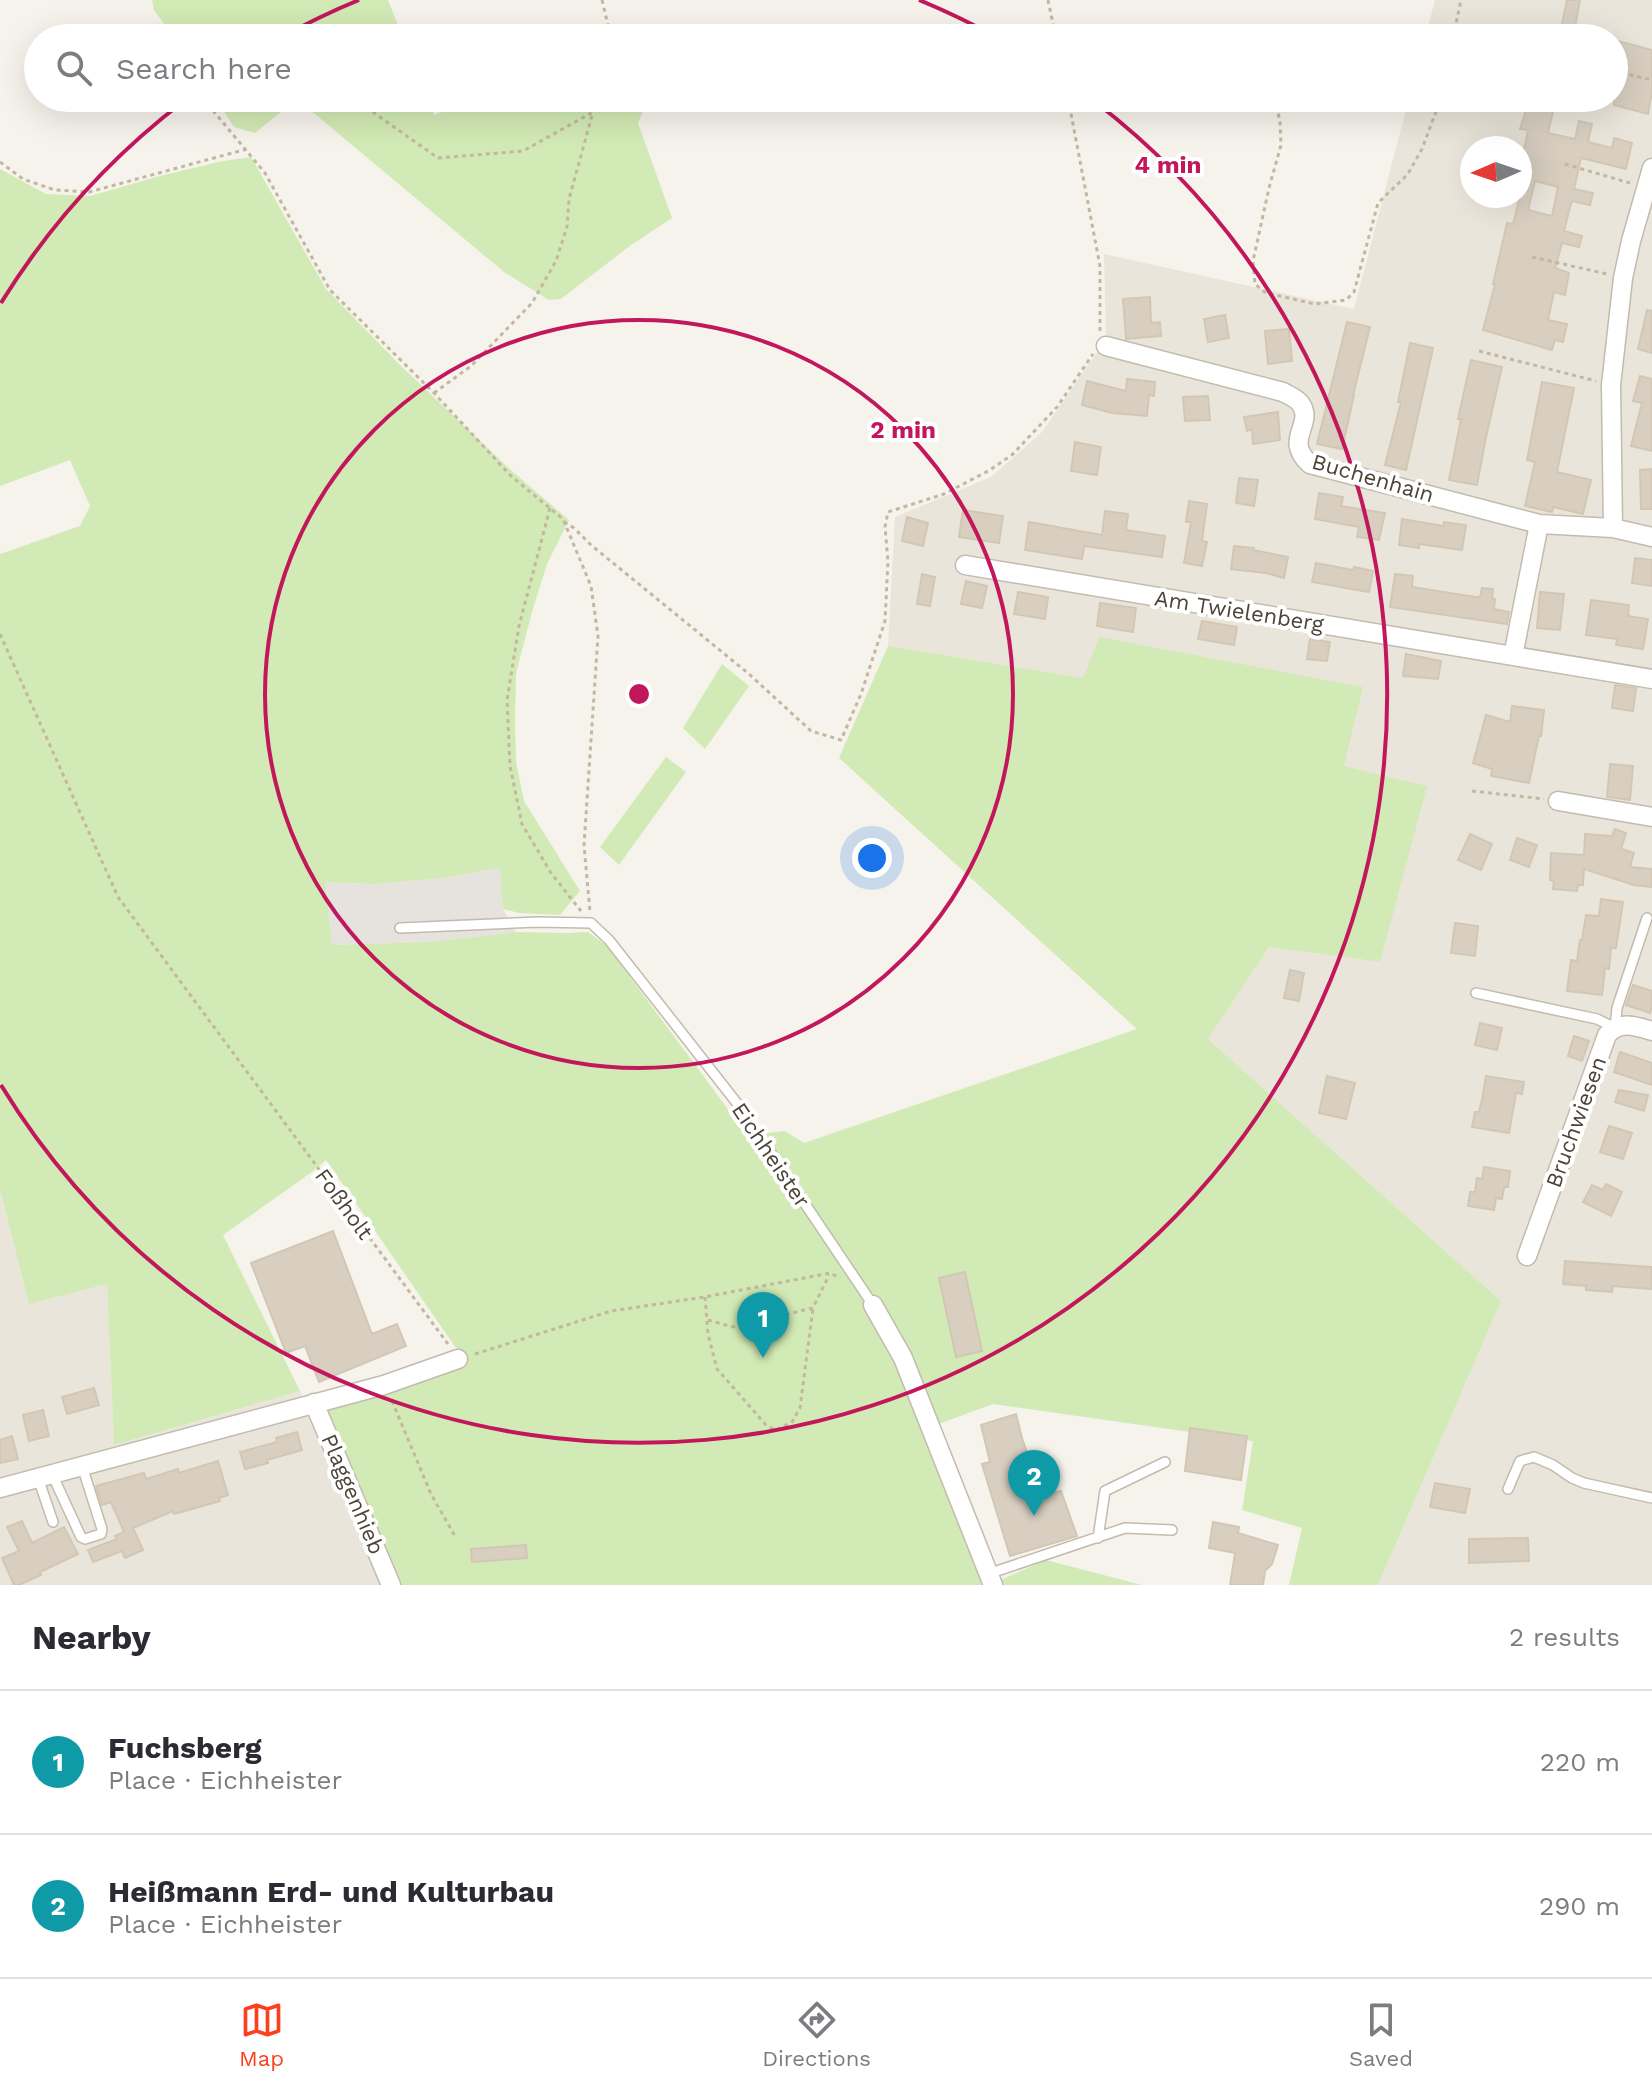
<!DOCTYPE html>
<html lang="en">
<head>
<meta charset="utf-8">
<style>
	body { margin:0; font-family:"Work Sans",sans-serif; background:#f2f2f3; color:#2b2b33 }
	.compass { position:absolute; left:1460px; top:136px; width:72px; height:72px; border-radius:50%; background:#fff; box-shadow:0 8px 32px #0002; rotate:268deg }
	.you { position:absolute; left:872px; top:858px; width:28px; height:28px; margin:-20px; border:6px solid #fff; border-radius:50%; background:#1a73e8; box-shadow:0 0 0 12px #1a73e833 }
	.badge { display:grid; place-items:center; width:52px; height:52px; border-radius:50%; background:#fc3f1d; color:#fff; font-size:26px; font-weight:700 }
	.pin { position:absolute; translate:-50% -66px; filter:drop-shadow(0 2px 4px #0008) }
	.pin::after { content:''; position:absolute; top:42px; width:28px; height:24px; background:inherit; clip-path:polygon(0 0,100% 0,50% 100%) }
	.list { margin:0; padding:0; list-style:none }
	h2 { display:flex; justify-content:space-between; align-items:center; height:104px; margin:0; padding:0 32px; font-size:34px }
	h2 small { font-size:26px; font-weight:400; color:#7c7c81 }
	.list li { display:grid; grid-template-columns:52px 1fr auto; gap:24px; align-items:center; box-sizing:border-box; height:144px; padding:0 32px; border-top:2px solid #e1e1e2 }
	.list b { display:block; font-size:30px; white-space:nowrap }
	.list p { margin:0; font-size:26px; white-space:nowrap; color:#7c7c81 }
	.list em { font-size:26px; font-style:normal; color:#7c7c81 }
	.icon { flex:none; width:44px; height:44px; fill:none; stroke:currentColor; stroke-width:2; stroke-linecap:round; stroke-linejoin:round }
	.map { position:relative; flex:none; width:1652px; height:1585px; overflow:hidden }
	.search { position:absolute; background:#fff; box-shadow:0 8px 32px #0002; left:24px; right:24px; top:24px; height:88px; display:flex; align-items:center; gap:20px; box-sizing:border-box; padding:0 28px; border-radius:44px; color:#7c7c81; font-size:30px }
	.sheet { height:392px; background:#fff }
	nav { display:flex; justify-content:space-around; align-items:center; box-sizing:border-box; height:112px; border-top:2px solid #e1e1e2; background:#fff; font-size:22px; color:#7c7c81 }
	nav a { display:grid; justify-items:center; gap:4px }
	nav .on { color:#fc3f1d }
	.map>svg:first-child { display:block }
</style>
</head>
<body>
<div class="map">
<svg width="1652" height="1585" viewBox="0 0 1652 1585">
	<rect width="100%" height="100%" fill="#f6f3ec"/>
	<path fill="#eae5da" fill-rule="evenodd" d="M1435 0H1652V1585H1378L1501 1301 1208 1039 1269 947 1379 962 1426 786 1344 766 1099 637 1083 678 888 646 895 517 991 477 1042 432 1106 339 1104 254 1354 309 1409 98H1614V38H1425ZM1472 148H1520V196H1472Z
		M0 1189 29 1304 107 1284 114 1445 300 1391 382 1585H0Z"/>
	<path fill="#e6e2dd" d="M501 868 503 909 516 932 429 942 332 945 324 882 373 884 444 878Z"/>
	<path fill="#d2eab5" d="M152 0H388L403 38H174L154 10Z
		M215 98H427L434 115 476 98H649L638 123 672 218 631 245 561 299 549 300 504 272 297 99 255 133 234 127Z
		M251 157 326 289 401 366 513 472 569 520 547 564 532 612 516 673 515 722 516 762 524 801 580 891 560 915 520 913 503 909 500 868 444 878 373 884 325 882 332 945 429 942 516 932 569 933 588 932 607 946 747 1135 785 1131 804 1143 1137 1029 839 758 888 646 1083 678 1099 637 1363 687 1344 766 1427 786 1380 962 1269 947 1208 1039 1501 1301 1378 1585H1289L1302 1528 1242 1510 1253 1441 993 1404 922 1430 984 1585H382L309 1413 465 1361 326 1160 312 1172 223 1235 300 1391 114 1445 107 1284 29 1304 0 1189V554L80 526 90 506 70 460 0 486V169L46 194 90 196 156 177 223 161Z
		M722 664 749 686 705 749 683 728Z
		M666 757 686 772 619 865 600 847Z
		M1046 1560 1142 1585H999L998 1581Z"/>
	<path fill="#d8cfc1" stroke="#d3c7b4" stroke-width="2" fill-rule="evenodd" d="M1567 0H1580L1573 38H1559Z
		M1614 40 1652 50V91L1648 114 1614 105Z
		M1530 98H1556L1548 133 1575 139 1579 121 1592 124 1588 142 1612 148 1614 138 1632 143 1626 169 1581 158 1574 189 1593 193 1590 205 1572 201 1570 207 1564 231 1582 236 1579 247 1562 243 1555 268 1569 273 1565 295 1554 292 1548 320 1567 324 1563 342 1555 340 1552 350 1483 330 1495 284H1493L1507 223 1513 224 1520 196 1523 179 1520 178V159L1522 160 1528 130 1520 129ZM1535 181 1558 187 1552 216 1528 210Z
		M1150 297 1151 323 1160 322 1161 336 1126 339 1123 299Z
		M1647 310 1652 311V353L1638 349Z
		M1225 315 1229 338 1208 342 1204 319Z
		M1347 322 1370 327 1353 395H1354L1342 449 1317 444Z
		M1289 329 1292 361 1268 364 1265 331Z
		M1410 343 1433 348 1406 470 1385 465 1401 402H1398Z
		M1471 360 1502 367 1486 437 1477 485 1449 480 1461 419H1458Z
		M1640 376 1652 379V451L1631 446 1642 403 1633 401Z
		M1127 379 1155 382 1154 396 1149 395 1147 416 1112 413 1082 405 1087 381 1126 391Z
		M1542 382 1574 388 1557 472 1591 480 1583 514 1553 507 1552 512 1525 506 1535 462 1527 460Z
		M1208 396 1210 420 1185 421 1183 397Z
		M1278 412 1280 440 1253 444 1252 429 1247 431 1244 417Z
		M1075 442 1101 447 1097 475 1071 471Z
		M1652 469V509H1641L1640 470Z
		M1239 478 1258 480 1254 506 1236 503Z
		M1319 493 1343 497 1341 506 1385 513 1379 540 1357 537 1359 527 1315 519Z
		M1189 501 1207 504 1202 541 1207 542 1202 566 1184 563 1191 522H1186Z
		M963 510 1003 516 999 543 959 537Z
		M1105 511 1128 514 1126 530 1165 536 1162 557 1084 546 1082 559 1025 550 1029 522 1102 535Z
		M907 517 928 523 923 546 902 541Z
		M1402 519 1443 526 1444 522 1466 525 1462 550 1419 544V548L1399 545Z
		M1234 546 1254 548 1253 550 1288 557 1284 578 1266 573 1231 569Z
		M1635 558 1652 560V586L1632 583Z
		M1316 563 1353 570 1354 567 1373 571 1369 592 1312 582Z
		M922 574 935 577 930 606 917 604Z
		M1395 574 1413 576 1412 587 1476 597H1480L1482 588 1493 589 1492 598 1495 599 1494 609 1509 612 1507 624 1390 607Z
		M966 581 987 586 982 608 961 604Z
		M1018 592 1048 597 1045 619 1014 614Z
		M1540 592 1564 594 1560 630 1537 628Z
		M1591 600 1629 605 1628 616 1648 619 1643 649 1616 645 1617 639 1586 635Z
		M1100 603 1136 608 1133 632 1097 626Z
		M1202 621 1237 627 1234 645 1198 639Z
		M1310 639 1330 642 1327 661 1307 659Z
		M1406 654 1441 661 1438 679 1403 676Z
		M1615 685 1636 688 1633 711 1612 708Z
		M1512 706 1544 710 1541 736H1539L1529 783 1491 776 1492 769 1473 763 1486 715 1510 722Z
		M1610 764 1633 766 1630 800 1607 797Z
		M1615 829 1626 833 1621 849 1634 853 1630 867 1652 869V887L1634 885 1584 869 1583 885H1578L1577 891 1553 889 1554 881 1550 880 1551 853 1584 855 1585 834 1612 836Z
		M1470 834 1492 844 1481 870 1458 860Z
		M1517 838 1537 845 1529 867 1510 860Z
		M1601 899 1623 902 1616 948H1611L1609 969 1605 968 1602 995 1567 991 1571 960 1577 961 1580 940H1582L1586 915 1599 916Z
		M1455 923 1478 926 1475 956 1451 953Z
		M1290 970 1304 973 1299 1001 1284 998Z
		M1633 985 1652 991V1006L1650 1013 1626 1005Z
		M1480 1023 1502 1028 1497 1050 1475 1045Z
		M1574 1036 1589 1041 1582 1061 1568 1056Z
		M1620 1052 1652 1063V1085L1614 1072Z
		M1327 1076 1355 1083 1346 1119 1319 1113Z
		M1486 1076 1524 1082 1522 1094 1516 1093 1509 1133 1472 1127 1475 1112H1479L1482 1100Z
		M1619 1090 1648 1095 1644 1111 1615 1102Z
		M1609 1126 1632 1133 1623 1159 1600 1152Z
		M1484 1167 1510 1171 1508 1187H1504L1502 1199 1496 1198 1494 1210 1468 1206 1470 1192H1475L1477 1178 1482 1179Z
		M1606 1184 1622 1192 1611 1216 1583 1202 1592 1185 1603 1190Z
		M333 1231 372 1334 397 1324 406 1346 319 1382 305 1346 286 1353 251 1263Z
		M1565 1261 1652 1267V1289L1613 1286 1612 1292 1586 1290V1286L1563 1284Z
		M965 1272 982 1351 956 1357 939 1278Z
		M94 1388 99 1405 67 1414 62 1397Z
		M43 1410 49 1436 29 1441 23 1415Z
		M1016 1414 1022 1438 1042 1496 1061 1491 1077 1536 1010 1556 982 1464 990 1462 981 1425Z
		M1190 1428 1247 1436 1241 1480 1185 1471Z
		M297 1432 302 1450 267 1460 268 1463 245 1469 240 1452 277 1442 276 1438Z
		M12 1436 18 1459 0 1463V1440Z
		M218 1461 228 1495 219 1498 220 1501 174 1514 173 1511 133 1528 143 1550 125 1558 122 1551 93 1562 88 1550 117 1539 115 1536 124 1532 111 1502 102 1505 96 1486 144 1473 146 1479 178 1469 179 1473Z
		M1435 1483 1470 1489 1465 1513 1430 1507Z
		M22 1521 32 1543 64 1527 78 1554 40 1572 41 1575 19 1585H14L2 1558 19 1551 7 1527Z
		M1213 1522 1239 1527 1238 1533 1278 1545 1272 1564 1265 1571 1263 1585H1230L1235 1553 1209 1548Z
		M1528 1538 1529 1561 1469 1563V1539Z
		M526 1545 527 1558 472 1562 471 1549Z"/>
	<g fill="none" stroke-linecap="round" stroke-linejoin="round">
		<g stroke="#c2bbae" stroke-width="12">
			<path id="service" d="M400 928 538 922 591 923 609 940 740 1107 873 1305
				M1476 993 1597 1019 1615 1028 1617 1008 1647 918
				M52 1474 81 1537 85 1539 101 1534 102 1529 82 1466
				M38 1478 53 1522
				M1508 1489 1520 1461 1534 1457 1553 1465 1572 1478 1584 1483 1652 1498
				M1098 1538 1105 1491 1165 1462
				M988 1574 1125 1528 1172 1530"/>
		</g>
		<g stroke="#c2bbae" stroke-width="21">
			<path id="minor" d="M1106 346 1283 392C1288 395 1296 398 1300 403 1316 424 1282 439 1310 464L1539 524 1613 528 1652 537
				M1613 528 1611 385 1623 278 1631 241 1652 168
				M965 565 1652 679
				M1513 656 1539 524
				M1558 801 1652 817
				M1527 1256 1607 1035C1619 1020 1636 1026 1652 1031
				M873 1305 903 1358 993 1585
				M314 1403 391 1585
				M0 1488 384 1385 458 1359"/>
		</g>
		<path stroke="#c4b79f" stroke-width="3" stroke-dasharray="4 4" stroke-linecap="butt" d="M602 0 611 38
			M1048 0 1056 38
			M1453 38 1461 0
			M1614 71 1652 80
			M207 98 205 101 265 173 330 290 434 393 511 476 563 519 591 586 598 636 584 845 590 912
			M353 98 438 158 523 151 593 112 600 98
			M1068 98 1100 266V331
			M1275 98 1280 122 1281 145 1269 188 1253 261 1255 284 1266 293 1315 304 1346 300 1354 292 1378 203 1408 174 1422 149 1441 98
			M0 162 23 179 55 190 89 192 247 149
			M1565 164 1630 183
			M1532 257 1607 274
			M1479 351 1596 381
			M434 393 471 366 532 303 556 261 567 227 569 199 593 112
			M550 508 519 626 507 700 510 766 522 824 551 873 581 911
			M564 522 574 528 591 545 749 674 811 731 841 740 861 694 885 621 888 561 885 527 888 512 944 494 990 470 1013 454 1057 407 1093 354
			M0 634 118 897 448 1344
			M1472 791 1544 799
			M705 1297 708 1334 717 1369 767 1426 776 1430 792 1422 800 1408 813 1308
			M708 1320 733 1327 813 1308 829 1275
			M475 1354 611 1311 705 1297 830 1273 840 1278
			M392 1401 431 1494 456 1538"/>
		<use href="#service" stroke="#fff" stroke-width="9"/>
		<use href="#minor" stroke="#fff" stroke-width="18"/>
	</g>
	<g fill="none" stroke="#c2185b" stroke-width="4">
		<circle cx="639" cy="694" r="374"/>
		<path d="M1 303A748 748 0 0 1 184 101M282 37A748 748 0 0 1 359 0M919 0A748 748 0 0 1 996 37M1094 101A748 748 0 1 1 1 1085"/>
	</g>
	<g text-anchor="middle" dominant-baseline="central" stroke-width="8" stroke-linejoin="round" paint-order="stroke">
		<g font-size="22" fill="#4b4439" stroke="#fff">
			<text transform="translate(1373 478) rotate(16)">Buchenhain</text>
			<text transform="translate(1239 611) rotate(9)">Am Twielenberg</text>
			<text transform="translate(1576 1122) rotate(-70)">Bruchwiesen</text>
			<text transform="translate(771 1155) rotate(56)">Eichheister</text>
			<text transform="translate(344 1204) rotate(54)">Foßholt</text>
			<text transform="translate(353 1494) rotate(67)">Plaggenhieb</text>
		</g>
	</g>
	<circle cx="639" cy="694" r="12" fill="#c2185b" stroke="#fff" stroke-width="4"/>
	<g font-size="24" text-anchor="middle" font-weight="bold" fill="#c2185b" stroke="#fff" stroke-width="8" stroke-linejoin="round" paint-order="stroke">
		<text x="1168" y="173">4 min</text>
		<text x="903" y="438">2 min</text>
	</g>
</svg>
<svg class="compass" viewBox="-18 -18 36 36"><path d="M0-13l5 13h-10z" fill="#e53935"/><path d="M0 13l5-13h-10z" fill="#7c7c81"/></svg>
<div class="you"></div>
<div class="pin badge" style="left:763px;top:1358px;background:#0f9aa8">1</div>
<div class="pin badge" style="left:1034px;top:1516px;background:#0f9aa8">2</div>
<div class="search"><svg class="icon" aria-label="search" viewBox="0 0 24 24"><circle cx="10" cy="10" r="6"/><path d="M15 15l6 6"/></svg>Search here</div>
</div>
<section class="sheet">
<h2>Nearby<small>2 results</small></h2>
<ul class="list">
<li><span class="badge" style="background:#0f9aa8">1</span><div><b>Fuchsberg</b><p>Place · Eichheister</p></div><em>220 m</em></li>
<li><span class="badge" style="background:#0f9aa8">2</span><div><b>Heißmann Erd- und Kulturbau</b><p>Place · Eichheister</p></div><em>290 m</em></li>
</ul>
</section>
<nav>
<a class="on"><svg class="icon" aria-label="map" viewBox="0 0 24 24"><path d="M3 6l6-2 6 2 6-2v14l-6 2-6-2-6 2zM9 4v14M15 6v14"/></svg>Map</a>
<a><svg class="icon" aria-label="directions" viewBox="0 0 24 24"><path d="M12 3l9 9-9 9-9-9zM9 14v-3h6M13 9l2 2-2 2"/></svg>Directions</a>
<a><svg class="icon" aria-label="saved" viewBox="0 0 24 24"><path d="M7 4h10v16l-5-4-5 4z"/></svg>Saved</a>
</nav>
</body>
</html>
